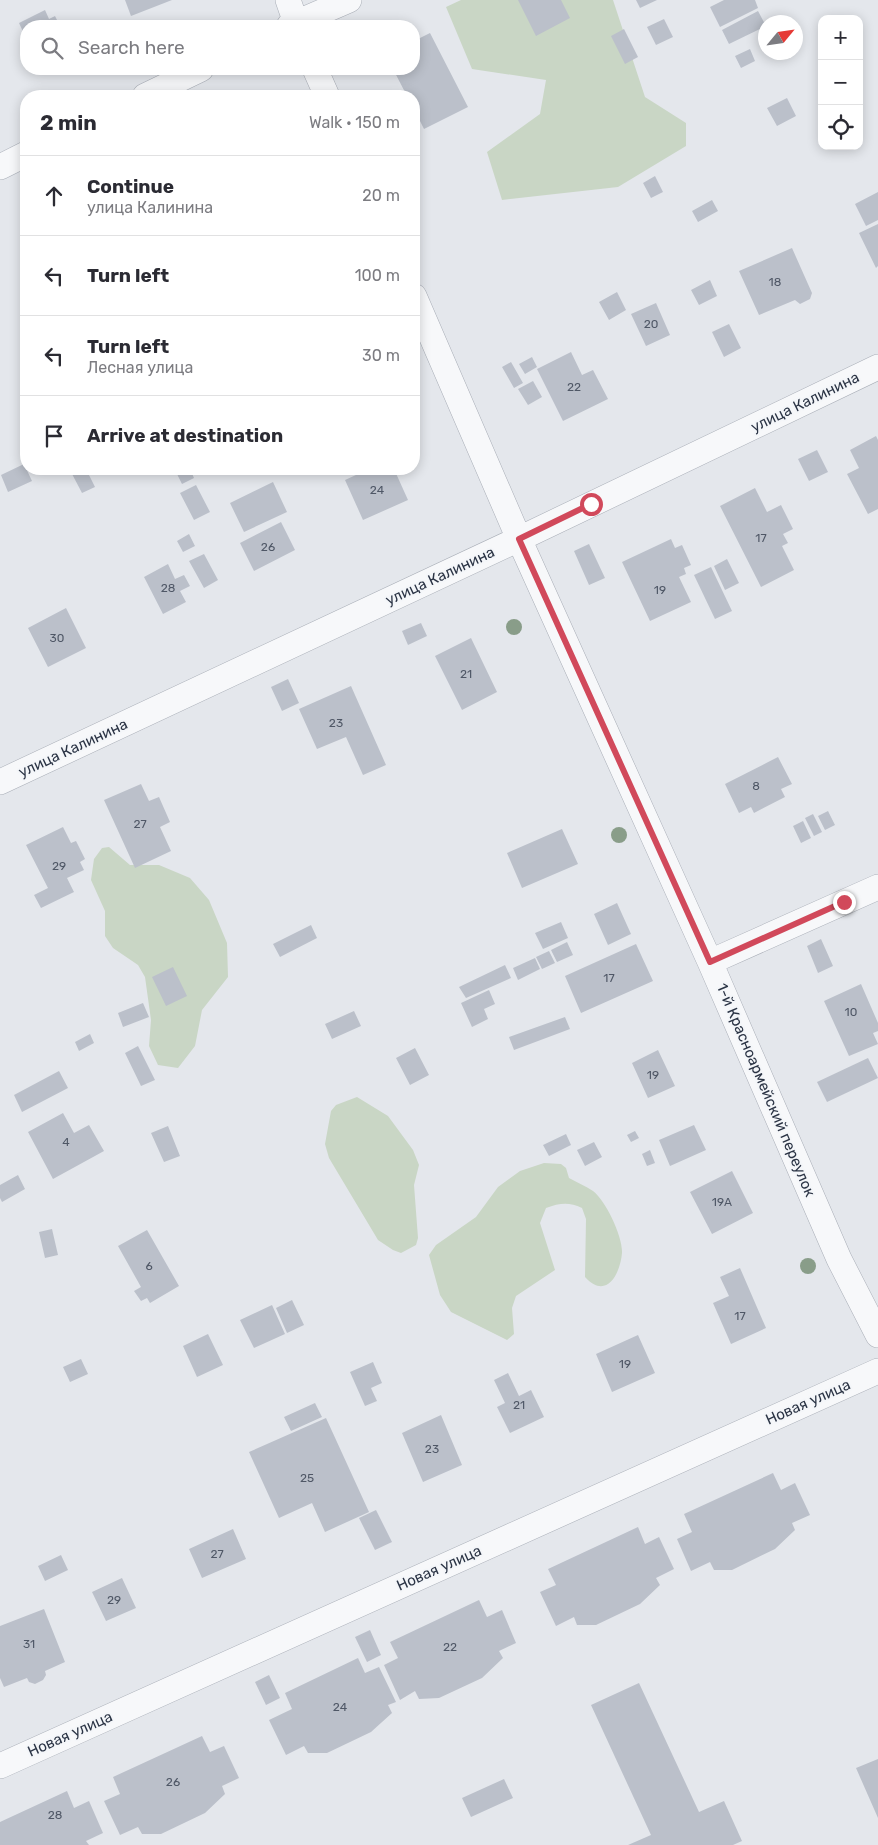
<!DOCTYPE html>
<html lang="en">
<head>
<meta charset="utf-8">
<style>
	body { margin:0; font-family:Rubik,sans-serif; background:#f2f2f3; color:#2b2b33 }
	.controls { position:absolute; right:15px; top:15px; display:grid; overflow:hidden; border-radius:10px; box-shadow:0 2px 12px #0003 }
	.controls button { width:45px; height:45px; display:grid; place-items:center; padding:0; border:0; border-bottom:1px solid #e1e1e2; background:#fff; color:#2b2b33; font:25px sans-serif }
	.compass { position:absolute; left:758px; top:15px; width:45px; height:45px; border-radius:50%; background:#fff; box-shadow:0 2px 12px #0003; rotate:61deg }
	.stop { position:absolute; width:15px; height:15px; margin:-11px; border:4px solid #d1495b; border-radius:50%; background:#fff }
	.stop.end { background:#d1495b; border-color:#fff; box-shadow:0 1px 5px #0008 }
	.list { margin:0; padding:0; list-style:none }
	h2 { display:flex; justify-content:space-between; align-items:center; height:65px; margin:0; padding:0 20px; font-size:21px }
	h2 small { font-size:16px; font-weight:400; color:#7c7c81 }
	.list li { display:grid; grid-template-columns:32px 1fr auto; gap:15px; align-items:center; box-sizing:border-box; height:80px; padding:0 20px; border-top:1px solid #e1e1e2 }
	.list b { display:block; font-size:19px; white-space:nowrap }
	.list p { margin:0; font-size:16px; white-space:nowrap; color:#7c7c81 }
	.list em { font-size:16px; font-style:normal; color:#7c7c81 }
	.icon { flex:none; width:28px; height:28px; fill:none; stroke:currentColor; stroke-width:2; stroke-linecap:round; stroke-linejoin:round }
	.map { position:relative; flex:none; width:878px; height:1845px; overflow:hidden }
	.search { position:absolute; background:#fff; box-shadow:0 2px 12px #0003; left:20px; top:20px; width:400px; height:55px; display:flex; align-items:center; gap:12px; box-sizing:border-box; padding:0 18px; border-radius:20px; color:#7c7c81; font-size:19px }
	.panel { position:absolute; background:#fff; box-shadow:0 2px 12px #0003; left:20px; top:90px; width:400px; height:385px; border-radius:20px }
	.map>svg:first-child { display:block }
</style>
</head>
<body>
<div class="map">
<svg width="878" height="1845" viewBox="0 0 878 1845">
	<rect width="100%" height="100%" fill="#e4e7ec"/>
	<path fill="#c9d6c5" d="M461 0H613L645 97 686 123V146L618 187 502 200 487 152 540 114 546 80 472 69 446 7Z
		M109 847 130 865H159L190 878 209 900 227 943 228 977 202 1010 195 1046 178 1068 158 1065 149 1046 151 1020 145 977 138 965 113 948 105 936V911L91 880 94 859 102 848Z
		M357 1097 388 1116 413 1150 419 1165 414 1185 418 1238 416 1245 401 1253 393 1250 378 1240 329 1158 325 1144 331 1111 336 1105Z
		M544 1163 561 1164 566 1168 569 1178C576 1182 586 1186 593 1191 606 1201 623 1237 622 1253 620 1275 606 1300 585 1277L586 1219 582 1208C569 1202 560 1203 546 1208L540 1223 555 1270 516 1296 512 1308 514 1334 507 1340 451 1312 440 1295 429 1255 436 1245 476 1217 498 1187 520 1171Z"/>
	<path fill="#bbc0ca" d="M125 0H172L131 16Z
		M518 0H561L570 18 536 36Z
		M636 0H657L640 8Z
		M724 0H755L758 8 720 27 710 7Z
		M45 10 49 19 55 16 59 24 62 22 64 26H26V38L19 23Z
		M758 11 766 26 729 44 722 30Z
		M664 19 673 37 656 45 647 27Z
		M624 29 638 57 625 64 611 36Z
		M430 33 468 107 424 129 414 109V96H407L393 69H414V41Z
		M750 49 755 61 741 68 735 56Z
		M787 98 796 116 777 126 767 108Z
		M655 176 663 192 651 198 643 183Z
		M878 192V220L866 226 855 204Z
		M712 200 718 211 698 222 692 211Z
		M878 224V266L876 268 859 233Z
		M792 248 812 293 810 299 800 304 795 300 759 315 739 271Z
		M710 280 717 296 699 305 691 290Z
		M617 292 626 310 609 320 599 302Z
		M656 303 670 335 646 346 631 314Z
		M729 324 741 348 724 357 712 332Z
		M571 352 582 375 593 370 608 399 563 421 537 369Z
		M532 357 537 367 525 374 519 364Z
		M511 362 523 383 514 388 502 367Z
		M533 381 542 397 528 405 518 389Z
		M876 436 878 440V509L868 514 847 474 859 468 850 450Z
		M817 450 828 472 809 481 798 459Z
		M24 464 32 481 8 492 1 475Z
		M77 469H86L95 487 82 493 71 472Z
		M178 469H190L194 478 182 484 175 470Z
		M369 469H394L408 500 363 520 345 480Z
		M273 482 287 512 244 532 230 503Z
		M196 485 210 512 194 520 180 493Z
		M755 488 767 512 781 505 793 529 783 534 788 543 782 546 794 570 761 587 720 506Z
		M281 522 295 550 254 571 240 543Z
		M189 534 195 546 183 552 177 541Z
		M671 539 675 548 682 545 691 565 684 568 686 574 679 577 691 602 650 621 622 562Z
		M589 544 605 578 589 585 574 551Z
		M204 554 218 580 204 588 189 561Z
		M727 559 739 583 725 590 714 566Z
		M168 564 175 579 184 575 190 586 180 591 186 602 163 614 144 577Z
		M711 567 732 611 715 619 694 575Z
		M66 608 86 648 48 667 28 628Z
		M421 623 427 636 408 645 402 631Z
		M471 638 497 692 462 710 435 656Z
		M288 679 299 703 282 711 271 687Z
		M351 686 386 765 363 775 346 737 317 749 299 709Z
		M778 757 792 784 781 789 785 797 754 813 751 807 739 813 725 784Z
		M141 784 149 801 159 797 170 822 160 827 171 851 135 868 104 800Z
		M828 811 835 825 825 830 818 816Z
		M813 814 822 832 814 836 805 818Z
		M803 821 811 838 801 843 793 826Z
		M63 827 71 843 76 841 85 859 80 862 84 870 67 878 74 892 41 908 34 895 48 888 26 845Z
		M562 829 578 864 522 888 507 853Z
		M617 903 631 934 608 945 594 914Z
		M561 922 568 938 543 949 535 933Z
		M311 925 317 938 280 957 273 944Z
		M821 939 833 966 818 973 807 946Z
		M567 942 573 955 557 962 551 950Z
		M636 944 653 981 581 1013 565 976Z
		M549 951 555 963 542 969 536 957Z
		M535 958 540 969 518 980 513 968Z
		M505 965 511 978 466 998 459 987Z
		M173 967 187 996 166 1006 152 977Z
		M861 984 878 1023V1031L873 1033 878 1044 849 1056 824 1001Z
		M489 990 495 1004 484 1009 488 1019 472 1027 461 1003Z
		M143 1003 149 1017 123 1027 118 1013Z
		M354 1011 361 1026 332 1039 325 1024Z
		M565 1017 570 1029 514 1050 509 1037Z
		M90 1034 94 1043 79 1051 75 1042Z
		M138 1046 155 1080 141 1086 125 1053Z
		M415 1048 429 1075 410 1085 396 1058Z
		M658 1050 675 1086 648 1098 632 1063Z
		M868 1058 878 1078 827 1102 817 1082Z
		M59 1071 68 1088 22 1112 14 1095Z
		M63 1113 74 1133 89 1125 104 1151 53 1179 28 1132Z
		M694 1125 706 1150 670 1166 659 1140Z
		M168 1126 180 1156 164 1162 151 1133Z
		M635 1131 639 1138 631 1142 627 1135Z
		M566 1134 571 1145 549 1156 543 1145Z
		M594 1142 602 1157 585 1166 577 1150Z
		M650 1150 655 1163 647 1166 642 1154Z
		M732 1171 753 1213 712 1234 690 1192Z
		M18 1175 25 1189 2 1202 0 1198V1185Z
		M52 1229 58 1255 45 1258 39 1232Z
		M147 1230 179 1286 150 1303 147 1298 141 1301 134 1291 141 1287 118 1246Z
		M740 1268 766 1328 731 1344 713 1303 729 1296 720 1277Z
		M292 1300 304 1325 287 1333 276 1308Z
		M272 1305 285 1334 254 1348 240 1320Z
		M208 1334 223 1365 197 1377 183 1346Z
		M638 1335 655 1373 612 1392 596 1354Z
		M81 1359 88 1374 70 1382 63 1367Z
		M373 1362 382 1383 371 1388 377 1401 365 1406 350 1372Z
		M508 1373 519 1396 531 1390 544 1417 510 1433 497 1407 505 1403 494 1380Z
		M315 1403 322 1417 291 1431 284 1417Z
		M441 1415 462 1465 423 1482 402 1433Z
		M326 1418 369 1512 325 1532 312 1503 279 1518 249 1452Z
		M773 1473 781 1490 795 1483 810 1515 792 1523 795 1530 775 1549 732 1570H714L710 1562 691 1571 677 1539 692 1532 684 1514Z
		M376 1510 392 1542 375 1550 359 1518Z
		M638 1527 645 1544 659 1537 674 1569 656 1578 660 1585 640 1604 596 1625H577L574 1617 556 1626 540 1592 556 1585 548 1569Z
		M233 1529 246 1559 202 1578 189 1549Z
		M61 1555 68 1570 45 1581 38 1566Z
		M122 1578 136 1608 106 1621 92 1592Z
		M479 1600 487 1617 502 1610 516 1643 499 1651 503 1658 482 1678 439 1698 419 1699 415 1691 400 1700 384 1665 398 1658 390 1642Z
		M44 1609 65 1662 45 1671 46 1675 43 1680 35 1684 29 1682 27 1678 4 1687 0 1678V1626Z
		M370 1630 381 1655 367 1662 355 1637Z
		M358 1658 365 1673 379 1667 396 1702 388 1705 392 1713 371 1732 327 1753H308L304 1746 286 1755 269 1720 292 1709 285 1693Z
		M269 1675 280 1698 266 1705 255 1682Z
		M639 1683 699 1812 724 1801 742 1841 733 1845H628L651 1835 591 1705Z
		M202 1736 210 1752 224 1746 239 1778 222 1786 225 1794 205 1813 161 1834H142L138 1827 120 1835 104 1801 120 1794 113 1777Z
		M878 1759V1818L856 1768Z
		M504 1779 513 1798 471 1817 462 1798Z
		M67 1791 74 1808 89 1801 103 1833 86 1841 89 1845H0V1822Z"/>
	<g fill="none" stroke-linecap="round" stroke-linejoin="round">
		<g stroke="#a9aeb7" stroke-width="26">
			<path id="street" d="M288 0 297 26
				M289 26 349 0
				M315 69 327 96
				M145 96 201 69
				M0 167 26 154
				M414 296 519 539 710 962 839 1259 878 1335
				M0 782 519 539 878 367
				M710 962 878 887
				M0 1766 878 1371"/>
		</g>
		<use href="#street" stroke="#f7f8fa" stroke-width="25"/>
	</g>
	<g fill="#899d89">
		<circle cx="514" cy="627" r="8"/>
		<circle cx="619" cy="835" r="8"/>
		<circle cx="808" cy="1266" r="8"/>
	</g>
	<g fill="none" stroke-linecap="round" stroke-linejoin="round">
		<path stroke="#d1495b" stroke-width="6" d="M591 504 519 539 710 962 844 902"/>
	</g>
	<g text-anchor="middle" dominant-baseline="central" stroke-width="4" stroke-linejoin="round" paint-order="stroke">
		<g font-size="12" fill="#4f5766">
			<text x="775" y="282">18</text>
			<text x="651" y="324">20</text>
			<text x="574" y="387">22</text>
			<text x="377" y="490">24</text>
			<text x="761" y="538">17</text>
			<text x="268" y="547">26</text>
			<text x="168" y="588">28</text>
			<text x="660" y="590">19</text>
			<text x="57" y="638">30</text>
			<text x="466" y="674">21</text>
			<text x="336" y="723">23</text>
			<text x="756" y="786">8</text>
			<text x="140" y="824">27</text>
			<text x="59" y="866">29</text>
			<text x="609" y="978">17</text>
			<text x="851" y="1012">10</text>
			<text x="653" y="1075">19</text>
			<text x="66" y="1142">4</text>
			<text x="722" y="1202">19А</text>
			<text x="149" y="1266">6</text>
			<text x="740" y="1316">17</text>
			<text x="625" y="1364">19</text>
			<text x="519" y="1405">21</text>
			<text x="432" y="1449">23</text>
			<text x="307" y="1478">25</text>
			<text x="217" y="1554">27</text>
			<text x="114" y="1600">29</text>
			<text x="29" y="1644">31</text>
			<text x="450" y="1647">22</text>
			<text x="340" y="1707">24</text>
			<text x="173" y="1782">26</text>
			<text x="55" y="1815">28</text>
		</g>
		<g font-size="15" fill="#2b3445" stroke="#f4f6f9">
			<text transform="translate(805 402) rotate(-26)">улица Калинина</text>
			<text transform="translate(440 576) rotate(-25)">улица Калинина</text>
			<text transform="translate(73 748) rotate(-25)">улица Калинина</text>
			<text transform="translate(766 1090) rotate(67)">1-й Красноармейский переулок</text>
			<text transform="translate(808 1402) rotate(-24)">Новая улица</text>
			<text transform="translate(439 1568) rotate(-24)">Новая улица</text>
			<text transform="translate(70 1734) rotate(-24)">Новая улица</text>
		</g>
	</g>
</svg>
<div class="controls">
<button>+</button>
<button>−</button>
<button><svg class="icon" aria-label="locate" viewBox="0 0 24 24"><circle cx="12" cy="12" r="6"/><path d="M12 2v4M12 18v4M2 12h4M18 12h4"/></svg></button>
</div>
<svg class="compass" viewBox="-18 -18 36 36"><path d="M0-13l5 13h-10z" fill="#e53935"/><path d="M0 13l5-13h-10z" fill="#7c7c81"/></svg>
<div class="stop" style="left:591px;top:504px"></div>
<div class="stop end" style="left:844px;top:902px"></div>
<div class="search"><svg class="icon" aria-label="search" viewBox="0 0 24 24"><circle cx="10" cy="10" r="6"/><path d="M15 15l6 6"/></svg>Search here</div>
<section class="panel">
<h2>2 min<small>Walk · 150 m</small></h2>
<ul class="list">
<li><svg class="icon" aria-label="ahead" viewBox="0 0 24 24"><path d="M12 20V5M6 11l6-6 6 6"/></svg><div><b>Continue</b><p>улица Калинина</p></div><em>20 m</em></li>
<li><svg class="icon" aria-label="left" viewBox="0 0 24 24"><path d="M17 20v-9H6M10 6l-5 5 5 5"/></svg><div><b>Turn left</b></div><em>100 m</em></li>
<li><svg class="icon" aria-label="left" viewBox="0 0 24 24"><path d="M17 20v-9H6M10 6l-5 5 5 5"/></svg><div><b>Turn left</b><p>Лесная улица</p></div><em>30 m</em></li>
<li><svg class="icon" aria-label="arrive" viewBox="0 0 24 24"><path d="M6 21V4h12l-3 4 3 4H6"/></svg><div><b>Arrive at destination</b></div></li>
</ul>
</section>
</div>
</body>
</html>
